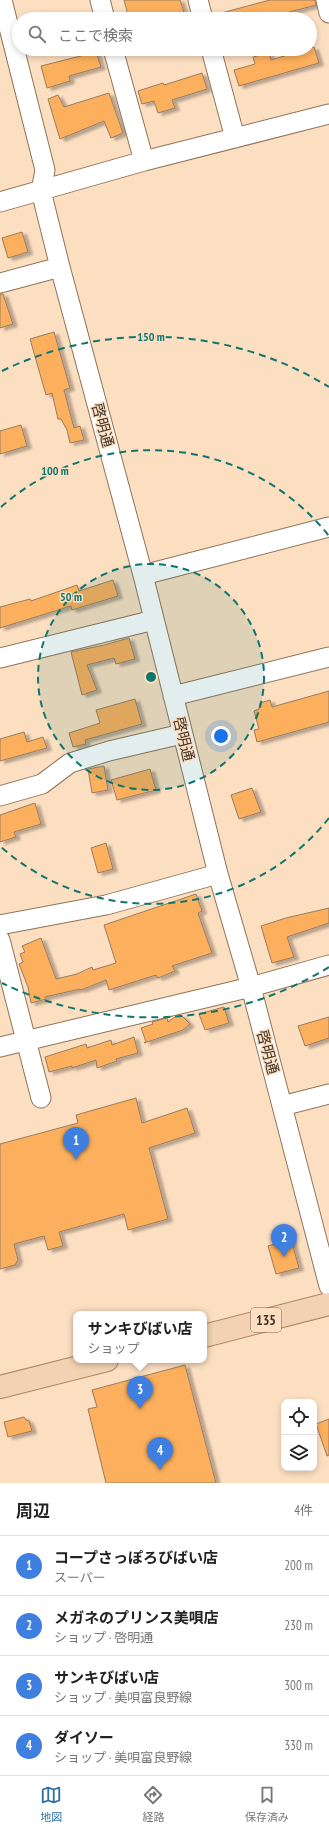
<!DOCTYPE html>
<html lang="ja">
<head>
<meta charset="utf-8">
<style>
	body { margin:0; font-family:"PT Sans Narrow","Noto Sans JP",sans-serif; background:#f2f2f2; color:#222 }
	.controls { position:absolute; right:12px; bottom:12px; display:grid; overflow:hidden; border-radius:8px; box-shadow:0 2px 6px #0003 }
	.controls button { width:36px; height:36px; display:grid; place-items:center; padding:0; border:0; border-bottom:1px solid #e0e0e0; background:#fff; color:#222; font:20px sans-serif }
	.you { position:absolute; left:221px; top:736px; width:14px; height:14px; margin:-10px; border:3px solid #fff; border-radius:50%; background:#1a73e8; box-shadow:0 0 0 6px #1a73e833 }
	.badge { display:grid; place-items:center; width:26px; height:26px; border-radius:50%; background:#2d70a6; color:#fff; font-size:13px; font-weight:700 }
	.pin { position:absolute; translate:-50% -33px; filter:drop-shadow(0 1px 2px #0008) }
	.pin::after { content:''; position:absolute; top:21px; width:14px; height:12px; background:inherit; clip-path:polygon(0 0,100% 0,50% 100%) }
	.popup { position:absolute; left:73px; top:1311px; width:134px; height:52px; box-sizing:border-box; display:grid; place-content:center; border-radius:8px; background:#fff; filter:drop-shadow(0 1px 3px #0005); font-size:13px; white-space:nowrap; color:#767676 }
	.popup b { font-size:15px; color:#222 }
	.popup::after { content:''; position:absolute; left:50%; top:100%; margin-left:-8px; border:8px solid transparent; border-top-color:#fff }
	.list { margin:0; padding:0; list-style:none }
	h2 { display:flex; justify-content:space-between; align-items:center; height:52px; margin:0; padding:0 16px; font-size:17px }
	h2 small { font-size:13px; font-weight:400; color:#767676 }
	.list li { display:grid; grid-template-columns:26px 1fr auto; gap:12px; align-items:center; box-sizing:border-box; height:60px; padding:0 16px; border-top:1px solid #e0e0e0 }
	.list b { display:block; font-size:15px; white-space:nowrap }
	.list p { margin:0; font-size:13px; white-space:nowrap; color:#767676 }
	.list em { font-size:13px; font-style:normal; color:#767676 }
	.icon { flex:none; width:22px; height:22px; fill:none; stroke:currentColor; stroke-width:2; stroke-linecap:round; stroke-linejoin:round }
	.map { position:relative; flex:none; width:329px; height:1483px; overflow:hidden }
	.search { position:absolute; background:#fff; box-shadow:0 2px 6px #0003; left:12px; right:12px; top:12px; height:44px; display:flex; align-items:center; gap:10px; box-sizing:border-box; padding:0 14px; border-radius:22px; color:#767676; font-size:15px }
	.sheet { height:292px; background:#fff }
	nav { display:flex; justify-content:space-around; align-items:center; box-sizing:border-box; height:56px; border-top:1px solid #e0e0e0; background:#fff; font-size:11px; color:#767676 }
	nav a { display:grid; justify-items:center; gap:2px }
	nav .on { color:#2d70a6 }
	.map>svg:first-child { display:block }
</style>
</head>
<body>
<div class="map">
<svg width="329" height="1483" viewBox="0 0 329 1483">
	<defs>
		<filter id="shadow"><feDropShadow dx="4.5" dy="2.5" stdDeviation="1" flood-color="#0004"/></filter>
	</defs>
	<rect width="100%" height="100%" fill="#fcdec1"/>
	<path fill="#fcaf5c" stroke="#977c61" filter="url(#shadow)" d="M124 0H180L186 19H129Z
		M270 0H315L316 5 263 19H214V15Z
		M314 47 319 63 239 86 234 70 255 64 253 57 269 53 271 60Z
		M96 52 101 67 69 76 70 81 47 88 41 66Z
		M202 73 207 89 172 100 175 108 158 113 154 101 142 104 138 91 163 83 164 85Z
		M109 93 123 133 111 138 104 121 60 139 48 99 58 95 64 107Z
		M22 232 28 252 8 258 2 238Z
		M0 294H3L13 324 0 328Z
		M54 332 70 388 64 390 74 428 80 426 84 440 70 443 67 430 61 419H58L52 393 46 395 30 339Z
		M21 425 27 446 0 454V431Z
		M113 580 118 596 72 610 71 606 0 628V607L30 599 31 601 77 585 79 591Z
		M129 638 135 659 116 664 114 658 87 665 97 690 82 695 71 652 104 645Z
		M329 691V722L257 742 254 730 259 729 254 711 259 709 260 703 270 700 272 707Z
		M135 699 142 724 85 740 86 744 73 747 69 733 100 723 96 710Z
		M24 732 27 742 43 737 47 748 0 761V739Z
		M104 766 108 790 92 793 88 769Z
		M150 769 156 790 117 800 111 780Z
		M252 788 261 812 239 819 231 795Z
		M35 803 41 824 14 832 16 837 0 842V815Z
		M106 843 113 869 98 873 91 848Z
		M196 894 202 911 198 913 212 953 172 966 175 971 158 978 156 975 109 990 106 980 81 990 80 989 45 997 46 999 31 1003 28 987 19 964 23 962 20 954 25 952 22 946 41 938 56 979 77 974 92 967 93 970 116 963 104 925Z
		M329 908V923L287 937 294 957 272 963 261 926 286 918Z
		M224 1007 229 1023 205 1030 199 1014Z
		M181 1015 190 1024 183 1030 144 1043 146 1042 141 1028 153 1024 152 1022 167 1018 168 1022 175 1017Z
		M329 1017V1038L305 1046 298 1026Z
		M134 1037 138 1053 116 1059 117 1061 97 1068 96 1060 72 1068V1066L49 1072 45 1057 86 1044 87 1048 111 1040 112 1045Z
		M136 1098 142 1123 187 1108 195 1133 149 1148 168 1219 128 1230 124 1214 59 1232 63 1246 48 1250 44 1236 14 1244 18 1260 15 1265 0 1269V1144L78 1123 76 1115Z
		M291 1239 299 1268 276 1274 268 1246Z
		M185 1365 216 1483H106L88 1409 97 1407 92 1390Z
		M24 1417 26 1420 29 1421 32 1431 8 1437 4 1422Z
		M329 1419V1455L327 1456 316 1424Z"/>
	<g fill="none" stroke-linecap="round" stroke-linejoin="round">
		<g stroke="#8f7459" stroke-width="21">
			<path id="minor" d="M2 0 45 170 41 191 60 267 143 575 218 874 251 987 329 1286
				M100 0 105 19
				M198 0 203 19
				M326 0 329 13
				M113 49 144 161
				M211 49 235 138
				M0 202 144 161 329 114
				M0 283 60 267
				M143 575 329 527
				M0 658 154 620
				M173 696 329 657
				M0 796 42 784 70 763 109 751 182 734
				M0 925 106 905 218 874
				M0 940 41 1098
				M0 1047 251 987 329 965
				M282 1106 329 1094"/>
		</g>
		<g stroke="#ae8760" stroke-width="24">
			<path id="major" d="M204 1336 329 1304
				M0 1387 107 1360"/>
		</g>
		<use href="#minor" stroke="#fff" stroke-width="19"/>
		<use href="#major" stroke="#f2d2b2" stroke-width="22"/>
	</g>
	<circle cx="151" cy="677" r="113" fill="#0f766e" fill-opacity=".12"/>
	<g fill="none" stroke="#0f766e" stroke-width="2" stroke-dasharray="7 5">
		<circle cx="151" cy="677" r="113"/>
		<path d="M329 818A227 227 0 0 1 1 847M1 507A227 227 0 0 1 329 536"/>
		<path d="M329 967A340 340 0 0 1 2 983M2 371A340 340 0 0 1 329 387"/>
	</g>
	<g text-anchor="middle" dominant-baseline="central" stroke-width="3" stroke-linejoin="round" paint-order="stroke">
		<rect fill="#fcdec1" stroke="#786656" stroke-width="1" x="251" y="1308" width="30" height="24" rx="3"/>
		<g font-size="14" font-weight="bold" fill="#3f3328">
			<text x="266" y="1320">135</text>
		</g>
		<g font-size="15" fill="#3f3328" stroke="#fcdec1">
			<text transform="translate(103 425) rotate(75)">啓明通</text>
			<text transform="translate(184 739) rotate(76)">啓明通</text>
			<text transform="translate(268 1052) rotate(75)">啓明通</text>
		</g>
	</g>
	<circle cx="151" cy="677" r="6" fill="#0f766e" stroke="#fcdec1" stroke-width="2"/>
	<g font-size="12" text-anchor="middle" font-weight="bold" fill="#0f766e" stroke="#fcdec1" stroke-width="3" stroke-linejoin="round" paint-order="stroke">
		<text x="151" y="341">150 m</text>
		<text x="55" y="475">100 m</text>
		<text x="71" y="601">50 m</text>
	</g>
</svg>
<div class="controls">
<button><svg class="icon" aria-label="locate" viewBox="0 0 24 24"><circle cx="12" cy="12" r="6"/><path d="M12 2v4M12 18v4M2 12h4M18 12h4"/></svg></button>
<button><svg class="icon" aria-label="layers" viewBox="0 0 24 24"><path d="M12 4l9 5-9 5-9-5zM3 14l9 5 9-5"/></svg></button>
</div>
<div class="you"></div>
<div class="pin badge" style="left:76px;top:1160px;background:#3f7fe0">1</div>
<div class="pin badge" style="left:284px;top:1257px;background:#3f7fe0">2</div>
<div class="pin badge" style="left:140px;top:1409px;background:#3f7fe0">3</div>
<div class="popup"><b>サンキびばい店</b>ショップ</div>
<div class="pin badge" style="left:160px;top:1470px;background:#3f7fe0">4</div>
<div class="search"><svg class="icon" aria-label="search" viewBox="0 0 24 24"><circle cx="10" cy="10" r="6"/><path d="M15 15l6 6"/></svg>ここで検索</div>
</div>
<section class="sheet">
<h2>周辺<small>4件</small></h2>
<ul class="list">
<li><span class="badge" style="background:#3f7fe0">1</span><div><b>コープさっぽろびばい店</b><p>スーパー</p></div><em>200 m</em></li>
<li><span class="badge" style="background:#3f7fe0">2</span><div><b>メガネのプリンス美唄店</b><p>ショップ · 啓明通</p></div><em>230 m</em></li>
<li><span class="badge" style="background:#3f7fe0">3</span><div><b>サンキびばい店</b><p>ショップ · 美唄富良野線</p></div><em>300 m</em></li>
<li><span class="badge" style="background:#3f7fe0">4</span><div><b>ダイソー</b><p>ショップ · 美唄富良野線</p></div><em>330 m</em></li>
</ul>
</section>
<nav>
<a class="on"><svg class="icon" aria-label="map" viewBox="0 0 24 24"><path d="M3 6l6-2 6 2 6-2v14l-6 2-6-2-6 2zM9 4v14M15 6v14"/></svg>地図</a>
<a><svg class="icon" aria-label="directions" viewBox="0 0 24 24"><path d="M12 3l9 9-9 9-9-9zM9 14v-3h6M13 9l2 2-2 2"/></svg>経路</a>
<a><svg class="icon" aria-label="saved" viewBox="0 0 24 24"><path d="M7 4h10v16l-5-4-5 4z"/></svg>保存済み</a>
</nav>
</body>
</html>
